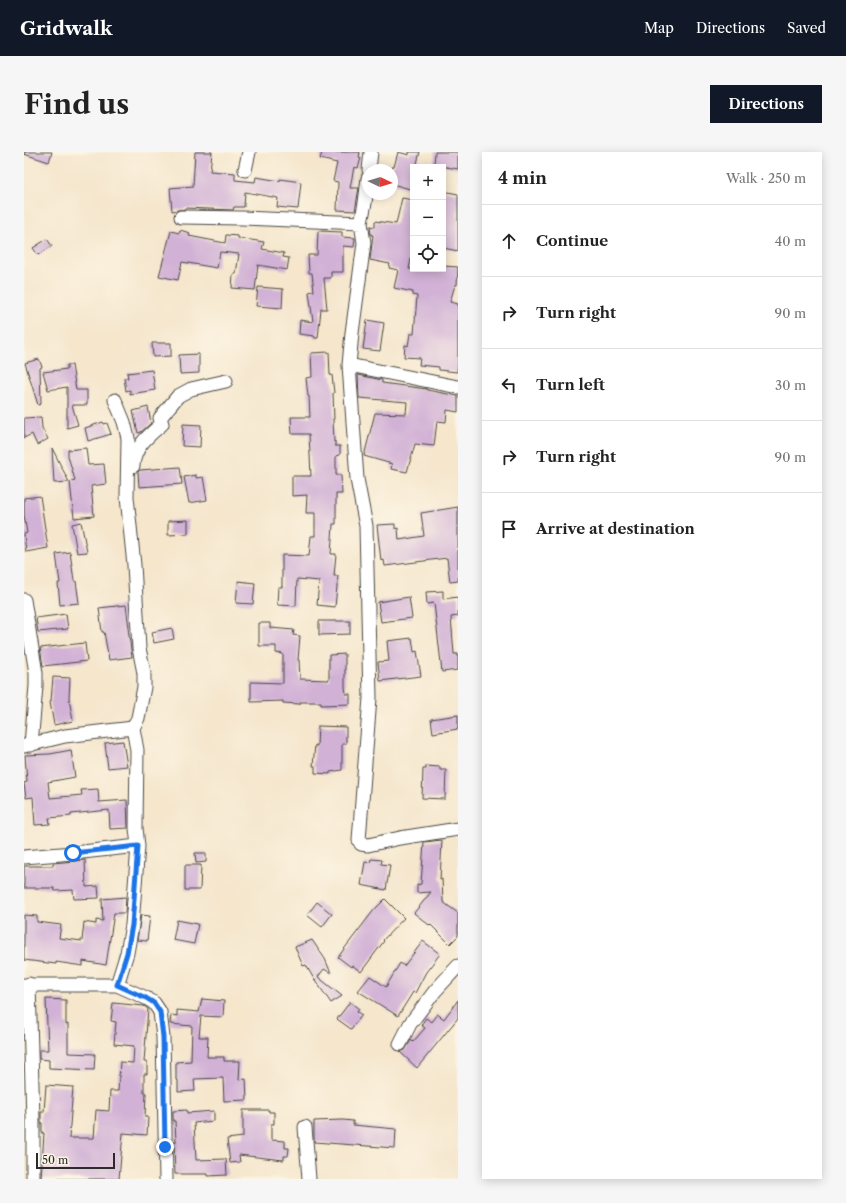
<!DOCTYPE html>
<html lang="en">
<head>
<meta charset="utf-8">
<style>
	body { margin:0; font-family:"Libre Caslon Text",serif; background:#f6f6f6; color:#222 }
	.controls { position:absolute; right:12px; top:12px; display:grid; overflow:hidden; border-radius:0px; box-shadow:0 2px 10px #0003 }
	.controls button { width:36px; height:36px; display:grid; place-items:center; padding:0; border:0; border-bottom:1px solid #e0e0e0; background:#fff; color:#222; font:20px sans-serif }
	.compass { position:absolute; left:338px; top:12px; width:36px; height:36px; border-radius:50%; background:#fff; box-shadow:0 2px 10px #0003; rotate:94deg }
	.scale { position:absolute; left:12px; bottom:10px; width:79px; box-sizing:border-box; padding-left:4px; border:2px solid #2b2b2b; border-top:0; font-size:11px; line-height:14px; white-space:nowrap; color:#2b2b2b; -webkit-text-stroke:3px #fcf5e5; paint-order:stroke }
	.stop { position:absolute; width:12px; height:12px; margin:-9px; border:3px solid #1a73e8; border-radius:50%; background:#fff }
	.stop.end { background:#1a73e8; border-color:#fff; box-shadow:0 1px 4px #0008 }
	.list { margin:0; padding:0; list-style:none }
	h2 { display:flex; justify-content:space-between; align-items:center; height:52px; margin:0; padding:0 16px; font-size:17px }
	h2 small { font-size:13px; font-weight:400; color:#767676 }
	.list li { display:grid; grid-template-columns:26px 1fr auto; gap:12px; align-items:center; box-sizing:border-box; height:72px; padding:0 16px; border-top:1px solid #e0e0e0 }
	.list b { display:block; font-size:15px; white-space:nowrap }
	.list em { font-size:13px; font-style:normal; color:#767676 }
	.icon { flex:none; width:22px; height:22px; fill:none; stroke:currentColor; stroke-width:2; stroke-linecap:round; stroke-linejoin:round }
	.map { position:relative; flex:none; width:434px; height:1027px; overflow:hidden; border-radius:0px }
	header { display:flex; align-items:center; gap:24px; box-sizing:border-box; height:56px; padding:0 20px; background:#111827; color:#fff }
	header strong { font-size:19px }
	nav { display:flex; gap:22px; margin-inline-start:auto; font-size:14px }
	.intro { display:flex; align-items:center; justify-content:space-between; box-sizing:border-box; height:96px; padding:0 24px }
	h1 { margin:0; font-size:28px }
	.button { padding:10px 18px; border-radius:0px; background:#111827; color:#fff; font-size:14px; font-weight:700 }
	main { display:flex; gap:24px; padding:0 24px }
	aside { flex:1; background:#fff; border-radius:0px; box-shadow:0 2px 10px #0003 }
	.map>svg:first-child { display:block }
</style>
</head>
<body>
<header>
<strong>Gridwalk</strong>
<nav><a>Map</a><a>Directions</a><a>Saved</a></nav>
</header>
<div class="intro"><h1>Find us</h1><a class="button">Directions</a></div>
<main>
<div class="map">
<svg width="434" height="1027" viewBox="0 0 434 1027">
	<rect width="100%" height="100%" fill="#fcf5e5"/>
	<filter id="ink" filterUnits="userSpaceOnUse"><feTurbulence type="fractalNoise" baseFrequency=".025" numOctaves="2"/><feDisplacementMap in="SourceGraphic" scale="8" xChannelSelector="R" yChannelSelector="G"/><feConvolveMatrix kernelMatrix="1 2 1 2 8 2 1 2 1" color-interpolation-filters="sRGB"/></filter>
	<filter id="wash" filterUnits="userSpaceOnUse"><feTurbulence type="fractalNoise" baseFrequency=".012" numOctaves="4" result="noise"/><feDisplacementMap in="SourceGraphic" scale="16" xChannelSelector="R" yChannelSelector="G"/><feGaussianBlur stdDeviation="0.9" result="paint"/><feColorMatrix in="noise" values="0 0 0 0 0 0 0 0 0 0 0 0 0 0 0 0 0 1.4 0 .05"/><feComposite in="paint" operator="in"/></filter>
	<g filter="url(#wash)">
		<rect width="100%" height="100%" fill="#f5e6cc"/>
		<g id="blocks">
			<path fill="#d1b1d6" d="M0 0H28L25 10 0 2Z
				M171 0H188L186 19 211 21V28L231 30 232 25 256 29V27L277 30 274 57 253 55 254 46 221 40 220 55H210L209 58 161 56V57L148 59 146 36 169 34Z
				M298 0H336L335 5 337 6 334 16 330 15 326 36H335L331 59 313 58 314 30 309 29 313 11 296 7Z
				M374 0 385 3V0H396L392 15H389V23L386 37 368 32V15H370Z
				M411 0H434V17L410 13Z
				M419 39 434 42V99L419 96Z
				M378 46 389 48V98L385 117H419V114L434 115 433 133H431L426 150 434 152V209L433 220 415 218V215L395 213 396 206 380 205 381 193 384 194 386 182H390L393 144 389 143V140L370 136 374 118 365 116 366 112 346 108 349 83H347L346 74 351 75V69L372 72Z
				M156 78 166 81 165 84 201 91 202 83 214 84V86L240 90 238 97 260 101 259 105 265 106 263 118 234 113 231 138 208 136 209 122H212L215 102 196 100 193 116 158 110 154 128 135 124 147 79 155 81Z
				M294 79 318 80V85L331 86 330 95 319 94V120H307V126H300L303 157H297L294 186H291L290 184 275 182 276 168 289 170 285 140 290 139 288 121H285L284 103H293Z
				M23 87 28 94 14 103 9 96Z
				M234 135 259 137 258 156 232 154Z
				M343 168 360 171 356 199 339 197Z
				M128 191H147V204L129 205Z
				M305 200 306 223H308L310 241H309L310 267H309L310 290 311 289V294H316V303L312 304V323H317L318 342H312V372H309L307 402H312L310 424H314L311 455 293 453 295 429 273 427 272 454 253 453 254 435H258V403L285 404 287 384H291V361H282L283 343 268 344V324H287L285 282H268L267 265H286L285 244H284L282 226 288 225 287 201Z
				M175 202V221L156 222 155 203Z
				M15 207 18 215 16 216 17 252 14 253 1 211Z
				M43 213H48L52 238H63V253H48L54 273 43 276V235L24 238 19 220 43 217Z
				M128 218 131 238 106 242V238L102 239 100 226H104L103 221Z
				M334 223 358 228V231L403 237V238L434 244V260L423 258 422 270 413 269 410 294 391 292 383 320 367 317 368 312 340 304 351 261 382 262 383 250 335 246Z
				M124 255 127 271 117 280 114 281 109 259Z
				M17 265 18 276 24 287 13 293 8 282 0 286V266Z
				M79 270 80 272 83 271 87 282 64 289 61 276Z
				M159 272 177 273 176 295 158 294Z
				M28 296 45 330 30 331Z
				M62 296 64 313 80 312 82 332 67 334 70 364 50 366 46 330 51 328 44 304V298Z
				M156 315 158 332 115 335 114 320 116 318Z
				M172 323V326L179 325 183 348 165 351 160 325Z
				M16 344 24 396 2 400 0 382 3 381 0 363V346Z
				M434 355V429L426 430 423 406 361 414 360 408 357 409 353 373 371 372V377L374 376 375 388 400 384 397 361Z
				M164 368V382L144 383V369Z
				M57 370 63 400 53 401 48 372Z
				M46 400 50 429H52L55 451 36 453 34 431H36L32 402Z
				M214 429 231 431 229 452 212 451Z
				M419 439V447L434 445V464L427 465 430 502H434V518L418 520 410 451 403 452 402 440Z
				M385 445 388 466 357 470 354 450Z
				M102 453 105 476H104L108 505 85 508 80 480H78L75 456Z
				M42 462 44 477 14 480 12 466Z
				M295 469H326V482L295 483Z
				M235 471H246V476L270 478 269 483 276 484 274 508H275L276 527 305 528V503L321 502V535L322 542H326V552L297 553V550H276V552L259 551V549L227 550V530L259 531V502L252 501V494H235Z
				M148 476 150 487 130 491 128 480Z
				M388 486 390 500 393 499 397 524 356 529 354 510 365 509 363 489Z
				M61 491 63 509 19 514 16 496Z
				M29 525 46 526 45 547 49 569 30 573 26 550 27 549Z
				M434 563V577L409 581 407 567Z
				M294 574 322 575V592H318V618L306 620V622L291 621V614H289L291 593 293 594Z
				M99 589 103 614 84 616 81 591Z
				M47 598 51 625 24 630 26 646 58 643 57 638 74 637 75 650 103 648 104 676 86 677 85 658 47 662V664L25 666 26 672 11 673 9 645 2 646 0 632V631L3 630 1 603 26 602Z
				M402 614 416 615V618H422L421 647 398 646 399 617H402Z
				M418 688 416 728 418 727 419 750 434 761V784L426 792 406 772 405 773 390 761 407 740 393 741V733L397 732 400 690Z
				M171 701H182V710L172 711Z
				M347 707 358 708 357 712 366 713 362 738 337 733 341 710 346 711Z
				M61 708 62 735 74 734 75 746 50 747 49 738 31 739 30 736H0V714H29V711Z
				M161 713H177L176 738H161Z
				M102 745 101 761H90L82 813 59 809V814L32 810V812L0 808V763L13 764V770L37 773 35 786 58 789 60 770 72 772V768L79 769 78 747Z
				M361 747 380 766 359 788 360 789 337 820 328 813 327 815 314 805 350 758Z
				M293 750 308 762 298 775 283 763Z
				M117 763 126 764 123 789 113 788Z
				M153 768 174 772 170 792 149 788Z
				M288 788 301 807 307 821 300 817 294 825 318 844 307 851 291 828V829L282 813 279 814 271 795Z
				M399 789 416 802 402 820 391 841 389 840 374 864 334 839 346 824 362 835 376 811 380 814Z
				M22 847 42 848V873L44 872V901L71 902 70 918 25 916V908L15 907V898H24Z
				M178 847 200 849 199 865 177 864 175 885H184L183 905H200V909H216L215 928 222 927 223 948 200 949 199 926 170 927 171 939 154 940V928H152V910L167 909 168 874 146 872 147 863 153 864V858L175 860Z
				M434 848V866L393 916 376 900 381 898 387 888 389 890 401 876 397 873 402 866 407 870 413 862 420 867Z
				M326 850 335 857 333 860 338 863 327 877 313 867Z
				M89 851 120 854 124 857 120 910H123V922H120V941H122L121 965H124L123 983 99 981 95 1027H17L20 981H18V971H17V960H20L22 933 49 935 45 986H70L72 958 85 959 86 939H94L96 910 109 911 110 894 90 892 92 870 87 869Z
				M163 958V961L190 959V969L170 971 172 1008 202 1007 203 1023 184 1024V1022H151L150 990H152L151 969H149V959Z
				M219 958H245V960H250V972H247V988L261 989V996H265L264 1004H260V1008L215 1003 216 1010 206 1011 203 987 219 985Z
				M319 968 329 969V973L372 977 371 996 290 990V969Z"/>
		</g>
	</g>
	<g filter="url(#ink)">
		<use href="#blocks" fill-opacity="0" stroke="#494743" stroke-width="1"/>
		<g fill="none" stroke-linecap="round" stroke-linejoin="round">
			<g stroke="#494743" stroke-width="15">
				<path id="minor" d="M221 18 225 0
					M345 18 347 0
					M344 26 341 51 337 71 340 91 328 181 325 213 333 327 342 374 346 546 335 688 337 692 344 693 376 686 434 677
					M157 65 218 66 337 71
					M325 213 434 235
					M91 248 100 270 104 286 103 345 110 413 115 496 120 521V535L114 566 109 576 113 598 112 676 114 694 108 773 103 801 93 833
					M109 314C110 295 124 284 138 272L136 266 154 244 167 237 202 229
					M0 448 12 521V534L7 593
					M0 594 41 584 109 576
					M0 705 49 701 114 694
					M5 832 9 967V1027
					M0 833H93L122 846 130 851 136 860 139 885 142 1027
					M376 892 386 872 411 839 434 814
					M281 975 285 1027"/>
			</g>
			<use href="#minor" stroke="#fff" stroke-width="13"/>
		</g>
	</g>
	<g fill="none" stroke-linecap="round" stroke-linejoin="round" filter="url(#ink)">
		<path stroke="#1a73e8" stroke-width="5" d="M49 701 114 694 108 773 103 801 93 833 122 846 130 851 136 860 139 885 141 995"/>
	</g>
</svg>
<div class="controls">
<button>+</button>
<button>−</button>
<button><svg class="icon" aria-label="locate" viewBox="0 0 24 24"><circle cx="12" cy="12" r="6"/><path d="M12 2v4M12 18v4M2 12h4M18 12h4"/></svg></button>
</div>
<svg class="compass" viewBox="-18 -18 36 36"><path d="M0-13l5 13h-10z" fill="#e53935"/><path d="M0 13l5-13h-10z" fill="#767676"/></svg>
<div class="scale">50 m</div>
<div class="stop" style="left:49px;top:701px"></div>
<div class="stop end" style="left:141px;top:995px"></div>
</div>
<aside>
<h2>4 min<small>Walk · 250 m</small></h2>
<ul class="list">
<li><svg class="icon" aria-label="ahead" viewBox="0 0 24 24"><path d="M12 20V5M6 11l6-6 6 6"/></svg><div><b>Continue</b></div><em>40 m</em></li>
<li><svg class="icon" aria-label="right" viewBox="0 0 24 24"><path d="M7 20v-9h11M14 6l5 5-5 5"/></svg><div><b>Turn right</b></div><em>90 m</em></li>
<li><svg class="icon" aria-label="left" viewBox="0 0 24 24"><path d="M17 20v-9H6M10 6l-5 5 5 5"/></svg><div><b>Turn left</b></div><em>30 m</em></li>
<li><svg class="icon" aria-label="right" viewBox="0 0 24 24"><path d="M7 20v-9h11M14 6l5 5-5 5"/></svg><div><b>Turn right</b></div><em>90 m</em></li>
<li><svg class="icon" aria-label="arrive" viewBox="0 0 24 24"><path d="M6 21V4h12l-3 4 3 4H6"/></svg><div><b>Arrive at destination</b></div></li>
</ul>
</aside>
</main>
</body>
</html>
